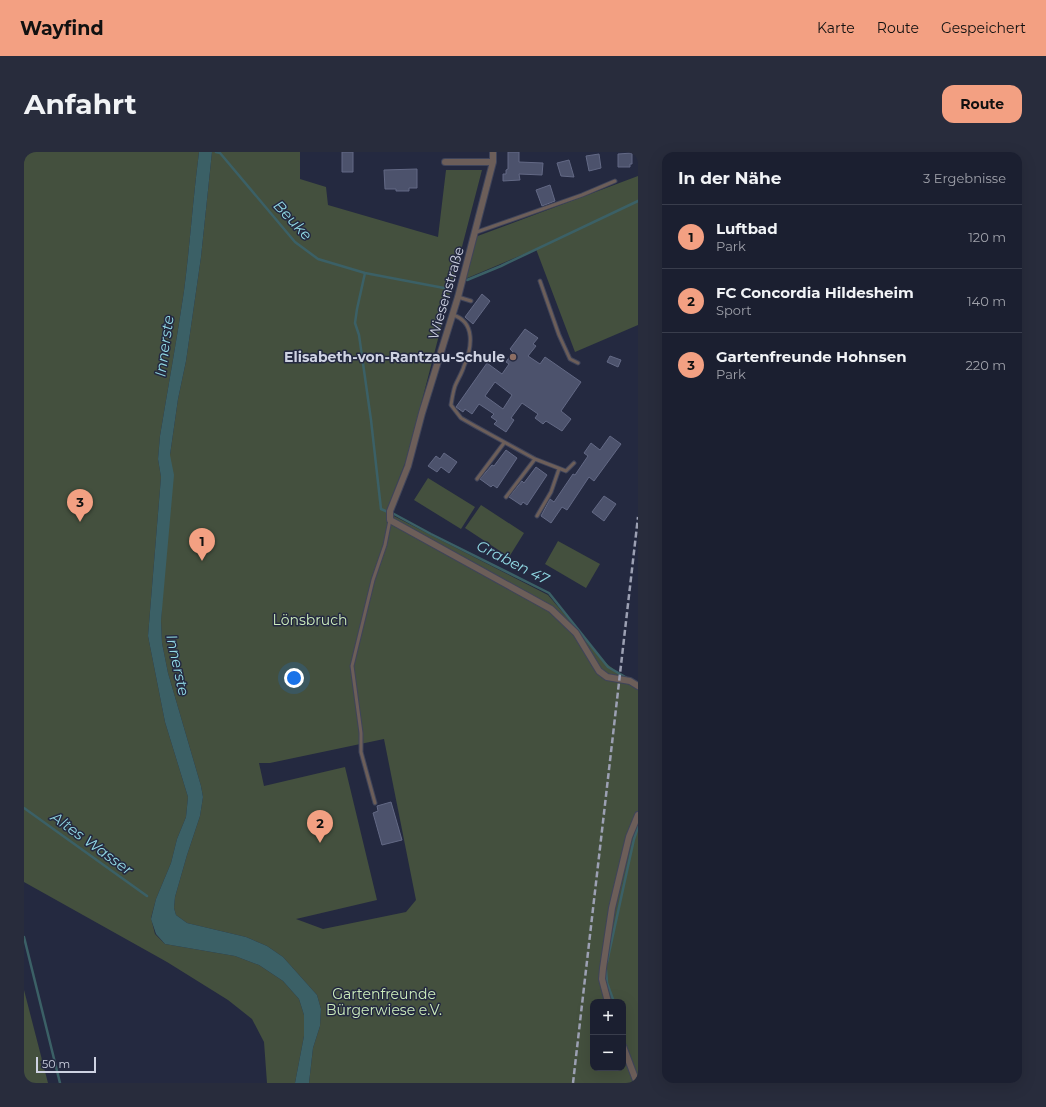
<!DOCTYPE html>
<html lang="de">
<head>
<meta charset="utf-8">
<style>
	body { margin:0; font-family:Montserrat,sans-serif; background:#282c3c; color:#f1f3f6 }
	.controls { position:absolute; right:12px; bottom:12px; display:grid; overflow:hidden; border-radius:8px; box-shadow:0 4px 16px #0002 }
	.controls button { width:36px; height:36px; display:grid; place-items:center; padding:0; border:0; border-bottom:1px solid #393d4c; background:#1b1f30; color:#f1f3f6; font:20px sans-serif }
	.scale { position:absolute; left:12px; bottom:10px; width:60px; box-sizing:border-box; padding-left:4px; border:2px solid #ced2e2; border-top:0; font-size:11px; line-height:14px; white-space:nowrap; color:#ced2e2; -webkit-text-stroke:3px #242940; paint-order:stroke }
	.you { position:absolute; left:270px; top:526px; width:14px; height:14px; margin:-10px; border:3px solid #fff; border-radius:50%; background:#1a73e8; box-shadow:0 0 0 6px #1a73e833 }
	.badge { display:grid; place-items:center; width:26px; height:26px; border-radius:50%; background:#f3a082; color:#111; font-size:13px; font-weight:700 }
	.pin { position:absolute; translate:-50% -33px; filter:drop-shadow(0 1px 2px #0008) }
	.pin::after { content:''; position:absolute; top:21px; width:14px; height:12px; background:inherit; clip-path:polygon(0 0,100% 0,50% 100%) }
	.list { margin:0; padding:0; list-style:none }
	h2 { display:flex; justify-content:space-between; align-items:center; height:52px; margin:0; padding:0 16px; font-size:17px }
	h2 small { font-size:13px; font-weight:400; color:#a0a2ab }
	.list li { display:grid; grid-template-columns:26px 1fr auto; gap:12px; align-items:center; box-sizing:border-box; height:64px; padding:0 16px; border-top:1px solid #393d4c }
	.list b { display:block; font-size:15px; white-space:nowrap }
	.list p { margin:0; font-size:13px; white-space:nowrap; color:#a0a2ab }
	.list em { font-size:13px; font-style:normal; color:#a0a2ab }
	.map { position:relative; flex:none; width:614px; height:931px; overflow:hidden; border-radius:12px }
	header { display:flex; align-items:center; gap:24px; box-sizing:border-box; height:56px; padding:0 20px; background:#f3a082; color:#111 }
	header strong { font-size:19px }
	nav { display:flex; gap:22px; margin-inline-start:auto; font-size:14px }
	.intro { display:flex; align-items:center; justify-content:space-between; box-sizing:border-box; height:96px; padding:0 24px }
	h1 { margin:0; font-size:28px }
	.button { padding:10px 18px; border-radius:12px; background:#f3a082; color:#111; font-size:14px; font-weight:700 }
	main { display:flex; gap:24px; padding:0 24px }
	aside { flex:1; background:#1b1f30; border-radius:12px; box-shadow:0 4px 16px #0002 }
	.map>svg:first-child { display:block }
</style>
</head>
<body>
<header>
<strong>Wayfind</strong>
<nav><a>Karte</a><a>Route</a><a>Gespeichert</a></nav>
</header>
<div class="intro"><h1>Anfahrt</h1><a class="button">Route</a></div>
<main>
<div class="map">
<svg width="614" height="931" viewBox="0 0 614 931">
	<rect width="100%" height="100%" fill="#242940"/>
	<path fill="#44503e" fill-rule="evenodd" d="M0 0H175C169 46 166 93 160 139 153 187 144 235 136 284L134 307 137 325 124 484 141 570 164 645 162 665 153 687 147 711 132 747 127 766 131 782 141 792 211 804 235 813 259 829 275 847 280 863V884L271 931H243L240 890 228 867 204 848 143 810 0 730Z
		M188 0H276V27L302 35 304 53 414 85 422 18H458L383 306 362 360 524 443 583 512 592 519 614 531V931H285L289 896 296 874 297 857 293 843 259 805 243 794 222 785 163 771 152 763 150 756 151 745 163 703 176 664 179 645 177 634 144 521 138 491 137 469 146 303 154 247 162 209 177 105ZM360 587 392 748 382 760 299 777 272 767 353 748 321 615 240 634 235 611H246ZM569 850H599V916H569Z
		M614 24V173L551 200 512 97 441 127 451 85Z
		M404 326 451 355 437 377 390 348Z
		M457 353 500 381 485 405 441 376Z
		M534 389 576 412 562 436 521 412Z
		M0 838 24 931H0Z"/>
	<path fill="#3b6066" d="M175 0H188L177 105 162 209 154 247 146 303 150 323 137 469 138 491 144 521 177 634 179 645 176 664 163 703 151 745 150 756 152 763 163 771 222 785 243 794 259 805 293 843 297 857 296 874 289 896 285 931H271L280 884V863L275 847 259 829 235 813 211 804 141 792 132 782 127 767 132 747 147 711 153 687 162 665 164 645 141 570 124 484 137 325 134 307 136 284C144 235 153 187 160 139 166 93 169 46 175 0Z"/>
	<g fill="none" stroke-linecap="round" stroke-linejoin="round">
		<path stroke="#3b6066" stroke-width="2.5" d="M192 0 196 1 271 90 294 107 341 121 420 136
			M341 121 333 157 331 171 335 183 347 268 357 357 364 360
			M443 128 477 114 614 49
			M370 362 407 382 525 441 584 515 603 526
			M0 656 123 744
			M0 785 36 931
			M583 810 610 687 614 675
			M582 818 583 831 590 850"/>
	</g>
	<path fill="#4c526c" stroke="#636985" fill-rule="evenodd" d="M318 0H329V20H318Z
		M484 0H495V10L519 11 518 23 495 22 496 28 479 29V22H482V18L484 17Z
		M608 1V12H606V15H594V2Z
		M575 2 577 16 565 19 562 4Z
		M545 8 550 25 537 24 533 11Z
		M393 17V36H385V39H372V37H361L360 18Z
		M526 33 531 49 518 54 512 38Z
		M458 142 466 149 449 172 441 165Z
		M501 177 514 186 509 192 512 194 504 204 516 212 521 205 557 230 537 259 547 267 538 279 522 269 519 272 511 266 514 262 498 251 487 266 490 268 482 280 470 272 473 269 467 265 470 262 455 252 448 262 441 257 439 260 432 255 463 211 478 222 485 212 482 210 489 200 486 197ZM471 230 488 243 479 257 461 244Z
		M586 204 597 208 594 215 583 210Z
		M586 284 597 292 570 329 565 325 543 358 538 355 527 371 517 364 526 347 530 350 549 322 551 323 564 304 560 301 567 291 576 298Z
		M482 298 493 306 473 336 469 333 467 335 456 327 468 313 470 314Z
		M420 301 433 310 425 321 417 315 413 320 404 314 412 304 416 307Z
		M512 315 523 323 503 353 499 350 497 353 485 345 498 329 500 331Z
		M580 344 592 352 580 369 568 360Z
		M367 650 378 688 358 693 349 661 354 659 353 654Z"/>
	<g fill="none" stroke-linecap="round" stroke-linejoin="round">
		<g stroke="#3f445a" stroke-width="5">
			<path id="lane" d="M450 81 558 43 591 29
				M516 129 535 183 546 207 554 211
				M434 145 447 149
				M429 163C452 170 448 196 440 214 438 221 434 227 431 234 429 240 428 247 427 253L437 266 451 274 511 307 542 319 550 311
				M453 327 480 291
				M482 345 511 307
				M513 364 527 340 535 317
				M351 651 337 600V581L328 514 349 428 361 393 366 368"/>
		</g>
		<g stroke="#3f445a" stroke-width="8">
			<path id="street" d="M469 0V10L434 145 398 261 384 314 366 359V368L527 457 552 481 575 519 583 525 606 529 614 534
				M421 10H469
				M584 850 578 827 579 816 588 756 605 685 614 663
				M599 894 613 931"/>
		</g>
		<use href="#lane" stroke="#6c5e59" stroke-width="3"/>
		<use href="#street" stroke="#6c5e59" stroke-width="6"/>
		<path stroke="#9ca0b3" stroke-width="2.5" stroke-dasharray="6 3" stroke-linecap="butt" d="M549 931 614 365"/>
	</g>
	<circle fill="#8d6e63" stroke="#242940" stroke-width="1.5" cx="489" cy="205" r="4"/>
	<g text-anchor="middle" dominant-baseline="central" stroke-width="3" stroke-linejoin="round" paint-order="stroke">
		<g font-size="14" fill="#ced2e2" stroke="#242940">
			<text transform="translate(422 141) rotate(-74)">Wiesenstraße</text>
		</g>
		<g font-size="14" font-weight="bold" fill="#ced2e2" stroke="#242940" text-anchor="end">
			<text x="481" y="205">Elisabeth-von-Rantzau-Schule</text>
		</g>
		<g font-size="14" fill="#cdedbc" stroke="#242940">
			<text x="286" y="468">Lönsbruch</text>
			<text x="360" y="842">Gartenfreunde<tspan x="360" dy="16">Bürgerwiese e.V.</tspan></text>
		</g>
		<g font-size="15" font-style="italic" fill="#90d8e3" stroke="#242940">
			<text transform="translate(269 68) rotate(47)">Beuke</text>
			<text transform="translate(140 194) rotate(-82)">Innerste</text>
			<text transform="translate(489 410) rotate(27)">Graben 47</text>
			<text transform="translate(154 513) rotate(78)">Innerste</text>
			<text transform="translate(68 691) rotate(36)">Altes Wasser</text>
		</g>
	</g>
</svg>
<div class="controls">
<button>+</button>
<button>−</button>
</div>
<div class="scale">50 m</div>
<div class="you"></div>
<div class="pin badge" style="left:178px;top:409px">1</div>
<div class="pin badge" style="left:296px;top:691px">2</div>
<div class="pin badge" style="left:56px;top:370px">3</div>
</div>
<aside>
<h2>In der Nähe<small>3 Ergebnisse</small></h2>
<ul class="list">
<li><span class="badge">1</span><div><b>Luftbad</b><p>Park</p></div><em>120 m</em></li>
<li><span class="badge">2</span><div><b>FC Concordia Hildesheim</b><p>Sport</p></div><em>140 m</em></li>
<li><span class="badge">3</span><div><b>Gartenfreunde Hohnsen</b><p>Park</p></div><em>220 m</em></li>
</ul>
</aside>
</main>
</body>
</html>
